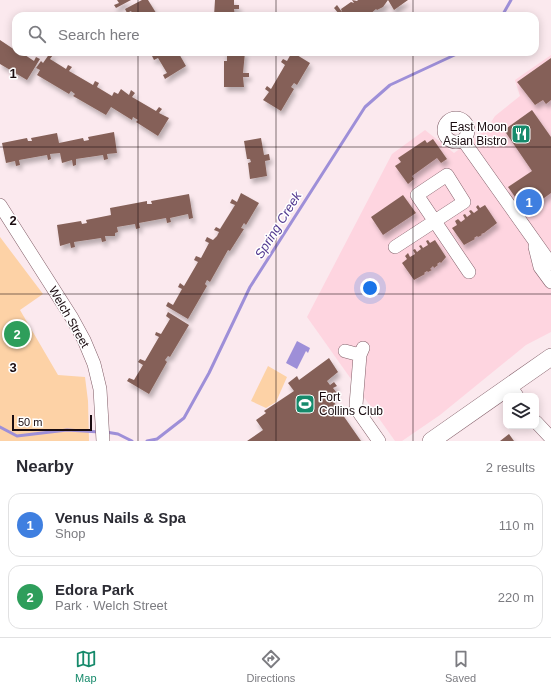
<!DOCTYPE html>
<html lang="en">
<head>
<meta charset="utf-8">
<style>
	body { margin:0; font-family:Arial,sans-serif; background:#f2f2f3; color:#2b2b33 }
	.controls { position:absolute; right:12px; bottom:12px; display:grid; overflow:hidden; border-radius:8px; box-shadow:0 2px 10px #0003 }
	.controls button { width:36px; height:36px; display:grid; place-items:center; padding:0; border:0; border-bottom:1px solid #e1e1e2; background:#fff; color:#2b2b33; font:20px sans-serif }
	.scale { position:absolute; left:12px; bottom:10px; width:80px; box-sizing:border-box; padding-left:4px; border:2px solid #1a0c10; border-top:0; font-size:11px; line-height:14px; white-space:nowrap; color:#1a0c10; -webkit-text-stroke:3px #fff; paint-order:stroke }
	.you { position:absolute; left:370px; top:288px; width:14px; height:14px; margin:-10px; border:3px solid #fff; border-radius:50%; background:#1a73e8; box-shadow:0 0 0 6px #1a73e833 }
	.badge { display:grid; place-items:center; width:26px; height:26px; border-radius:50%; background:#168a6b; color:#fff; font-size:13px; font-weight:700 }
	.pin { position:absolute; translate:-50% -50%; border:2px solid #fff; box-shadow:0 1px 4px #0006 }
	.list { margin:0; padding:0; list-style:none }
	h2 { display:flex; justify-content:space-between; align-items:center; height:52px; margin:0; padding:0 16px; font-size:17px }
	h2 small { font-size:13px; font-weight:400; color:#7c7c81 }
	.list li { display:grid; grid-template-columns:26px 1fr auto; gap:12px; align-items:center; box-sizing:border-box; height:64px; margin:0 8px 8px; padding:0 8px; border:1px solid #e1e1e2; border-radius:12px }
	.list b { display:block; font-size:15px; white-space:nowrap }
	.list p { margin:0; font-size:13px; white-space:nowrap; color:#7c7c81 }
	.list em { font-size:13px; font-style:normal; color:#7c7c81 }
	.icon { flex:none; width:22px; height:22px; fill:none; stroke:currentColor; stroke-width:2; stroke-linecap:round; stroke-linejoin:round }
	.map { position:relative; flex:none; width:551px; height:441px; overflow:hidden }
	.search { position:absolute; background:#fff; box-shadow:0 2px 10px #0003; left:12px; right:12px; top:12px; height:44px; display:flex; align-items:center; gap:10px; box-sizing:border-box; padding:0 14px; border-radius:12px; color:#7c7c81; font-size:15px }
	.sheet { height:196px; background:#fff }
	nav { display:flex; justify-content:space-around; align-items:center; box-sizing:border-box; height:56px; border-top:1px solid #e1e1e2; background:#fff; font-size:11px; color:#7c7c81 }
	nav a { display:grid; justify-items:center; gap:2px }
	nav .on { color:#168a6b }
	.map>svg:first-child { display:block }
</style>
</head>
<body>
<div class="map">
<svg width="551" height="441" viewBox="0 0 551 441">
	<defs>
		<filter id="shadow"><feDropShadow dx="2.5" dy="4.5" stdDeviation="2" flood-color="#0004"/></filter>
	</defs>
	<rect width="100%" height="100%" fill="#fbe9ee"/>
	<path fill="#fed5e0" d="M551 55V332L526 345 440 415 402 441H395L307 317 392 154 425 130 454 153 486 130 495 116 520 96 515 80Z"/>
	<path fill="#fdd2a6" d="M0 237 43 294 20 310 58 375 85 377 88 401 89 441H0Z
		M268 366 287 377 276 402 266 408 251 401Z"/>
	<path fill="#9e8fd8" d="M297 341 310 348 308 353 306 351 297 369 286 363Z"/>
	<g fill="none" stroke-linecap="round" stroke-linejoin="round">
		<path stroke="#9e8fd8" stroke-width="3" d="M502 16 511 0
			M0 427 17 436 67 430 100 432
			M106 432 118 434 132 441
			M147 441 157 439 184 418 209 373 250 287 365 107 390 85 461 52"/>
	</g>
	<path fill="#856158" filter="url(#shadow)" d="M117 0H131L116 8 114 5 119 3Z
		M142 0H148L158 16H134L131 11 127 13 125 9Z
		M215 0H234V5H239V9H234L235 16H214Z
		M352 0 357 1 358 0H408L394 10 388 0 383 7 377 10 376 9 368 16H331L336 12 339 14 334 8 337 5 342 12 341 9 351 2 354 3Z
		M0 40 15 50 16 48V52L22 53 34 61 36 57 40 59 27 80 0 64Z
		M155 52H178L186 66 165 79 163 75 167 73 158 58 154 60 152 56 156 54Z
		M224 52H245L243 73H249V77H243L244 87H224V61H227V56H224Z
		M292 52 310 63 297 85 294 83 291 87 294 89 281 111 263 100 269 92 265 89 267 86 271 89 285 65 281 62 283 59 287 61Z
		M50 53 53 55 50 59 66 69 68 65 72 67 69 71 93 85 95 81 99 83 97 87 112 96 114 92 118 94 121 89 129 95 131 90 135 93 132 97 156 111 159 107 162 109 159 113 169 118 158 136 136 122 138 120 133 117 132 120 111 107 106 115 73 96 75 94 71 91 69 94 37 75 40 70 36 68 41 61 43 63Z
		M551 58V100L546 104 543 100 535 105 517 82Z
		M532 110 551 137V193L529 209 524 201 520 204 508 187 532 171 504 130Z
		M114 132 117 153 107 154 108 159 104 160 103 155 76 159V165L73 166 72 160 62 163 60 153 50 154 51 159 48 160 47 155 19 160 20 165 16 166 15 161 6 163 2 143 27 138 28 141H32L31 138 57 133 59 143 83 138 84 141 89 140 88 137Z
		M261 138 264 155 269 154 270 160 265 161 267 176 250 179 248 163 251 162 250 159H247L244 141Z
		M433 139 447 159 441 163 437 158 412 176 414 179 408 184 395 166 401 162 398 158 425 140 427 143Z
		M241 193 259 203 246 225 244 223 241 228 244 229 230 251 228 250 210 282 207 280 205 284 207 286 188 319 166 306 168 302 173 305 182 289 178 287 180 283 184 286 198 262 194 260 196 256 201 258 209 243 205 241 207 237 213 240 217 236 219 232 214 230 216 227 220 229 235 205 230 203 232 199 237 202Z
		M189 194 193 218 189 219 188 214 170 218 171 222 167 223 166 218 139 223 140 228 136 229 135 224 117 227 118 232 115 233V236H105L106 241 102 242 101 238 74 242 75 247 71 248 70 243 60 246 57 225 81 221 82 224 87 223 86 220 111 215 110 208 147 201V204H152L151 201Z
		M403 195 416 213 383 235 371 217Z
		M478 205 480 208 485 205 497 223 484 233 481 234 482 235 478 237 477 236 474 238 475 239 464 245 452 228 457 225 455 221 458 219 461 222 465 219 463 215 465 214 467 217 471 214 469 211 471 210 474 213 478 210 476 207Z
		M428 240 430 243 435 240 446 257 441 263 440 262 437 264 438 265 434 268 433 266 430 269 432 270 428 272 427 271 424 273 425 274 414 280 402 263 407 259 405 256 408 253 410 257 415 254 413 250 415 249 417 252 421 249 419 246 421 245 423 248 428 245 426 241Z
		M168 312 189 325 170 357 168 356 165 360 167 362 149 394 127 381 129 378 134 380 143 365 138 362 140 359 145 361 159 337 155 335 156 332 161 334 170 319 166 316Z
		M329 358 338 372 327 381 330 385 334 382 337 386 333 388 337 393 331 398 361 441H247L263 430 256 420 266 413 264 411 294 391 288 383 297 376 299 380Z
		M509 434 514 441H500Z"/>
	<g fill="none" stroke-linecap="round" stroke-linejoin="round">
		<g stroke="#825e68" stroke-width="14">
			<path id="minor" d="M444 130a12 12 0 1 1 24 0a12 12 0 1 1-24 0Z
				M463 140 551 264
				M0 205 72 318 84 340 94 364 100 389 103 441
				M395 247 464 202 447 175 417 195 469 272
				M535 247 540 267 551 282
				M363 348 360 355 356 405 358 411 379 441
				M345 351 360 355
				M510 386 517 396
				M536 422 551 438"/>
		</g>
		<g stroke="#825e68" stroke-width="18">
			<path id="major" d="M431 441 551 357"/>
		</g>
		<use href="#minor" stroke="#fff" stroke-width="13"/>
		<use href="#major" stroke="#fff" stroke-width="17"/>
	</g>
	<path fill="none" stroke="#1a0c10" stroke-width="1" stroke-opacity="0.55" d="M138 0V16M276 0V16M413 0V16M138 52V441M276 52V441M413 52V441M0 147H551M0 294H551"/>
	<defs>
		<g id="restaurant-square" transform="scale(1)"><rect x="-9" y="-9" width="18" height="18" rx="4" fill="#168a6b" stroke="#fff"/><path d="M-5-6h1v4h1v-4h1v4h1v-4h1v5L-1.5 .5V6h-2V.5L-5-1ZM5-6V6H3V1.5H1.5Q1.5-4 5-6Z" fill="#fff"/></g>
		<g id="stadium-square" transform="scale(1)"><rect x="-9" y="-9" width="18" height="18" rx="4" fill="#168a6b" stroke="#fff"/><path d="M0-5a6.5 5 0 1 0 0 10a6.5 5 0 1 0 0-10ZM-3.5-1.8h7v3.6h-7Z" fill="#fff"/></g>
	</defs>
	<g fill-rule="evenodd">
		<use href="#restaurant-square" x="521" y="134"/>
		<use href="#stadium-square" x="305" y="404"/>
	</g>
	<g text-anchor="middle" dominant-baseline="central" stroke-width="3" stroke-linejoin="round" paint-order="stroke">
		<g font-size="12" fill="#1a0c10" stroke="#fff" text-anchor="end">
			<text x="507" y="127">East Moon<tspan x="507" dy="14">Asian Bistro</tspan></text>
			<text x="319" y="397" text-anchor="start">Fort<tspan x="319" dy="14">Collins Club</tspan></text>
		</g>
		<g font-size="12" fill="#1a0c10" stroke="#fff">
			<text transform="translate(69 317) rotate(60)">Welch Street</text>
		</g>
		<g font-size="13" font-style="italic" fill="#523990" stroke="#fff">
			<text transform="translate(278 225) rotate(-58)">Spring Creek</text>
		</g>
	</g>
	<g font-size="13" text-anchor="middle" font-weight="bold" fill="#1a0c10" stroke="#fff" stroke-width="3" stroke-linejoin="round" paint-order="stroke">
		<text x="13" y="78">1</text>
		<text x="13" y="225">2</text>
		<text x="13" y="372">3</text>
	</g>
</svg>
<div class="controls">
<button><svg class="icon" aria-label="layers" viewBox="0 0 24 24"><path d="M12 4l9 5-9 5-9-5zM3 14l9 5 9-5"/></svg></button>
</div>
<div class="scale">50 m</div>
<div class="you"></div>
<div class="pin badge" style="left:529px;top:202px;background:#3f7fe0">1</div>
<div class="pin badge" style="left:17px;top:334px;background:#2e9e5b">2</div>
<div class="search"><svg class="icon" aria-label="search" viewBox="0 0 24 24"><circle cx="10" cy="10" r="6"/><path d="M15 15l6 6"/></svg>Search here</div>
</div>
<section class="sheet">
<h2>Nearby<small>2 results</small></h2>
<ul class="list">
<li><span class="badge" style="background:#3f7fe0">1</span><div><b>Venus Nails &amp; Spa</b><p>Shop</p></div><em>110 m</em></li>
<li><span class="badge" style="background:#2e9e5b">2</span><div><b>Edora Park</b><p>Park · Welch Street</p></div><em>220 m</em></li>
</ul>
</section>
<nav>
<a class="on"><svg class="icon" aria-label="map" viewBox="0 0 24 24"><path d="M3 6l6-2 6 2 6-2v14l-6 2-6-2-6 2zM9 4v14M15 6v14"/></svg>Map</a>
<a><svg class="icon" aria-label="directions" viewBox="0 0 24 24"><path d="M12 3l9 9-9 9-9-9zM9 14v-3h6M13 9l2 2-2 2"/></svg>Directions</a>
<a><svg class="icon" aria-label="saved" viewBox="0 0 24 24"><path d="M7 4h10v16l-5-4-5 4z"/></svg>Saved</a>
</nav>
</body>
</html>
